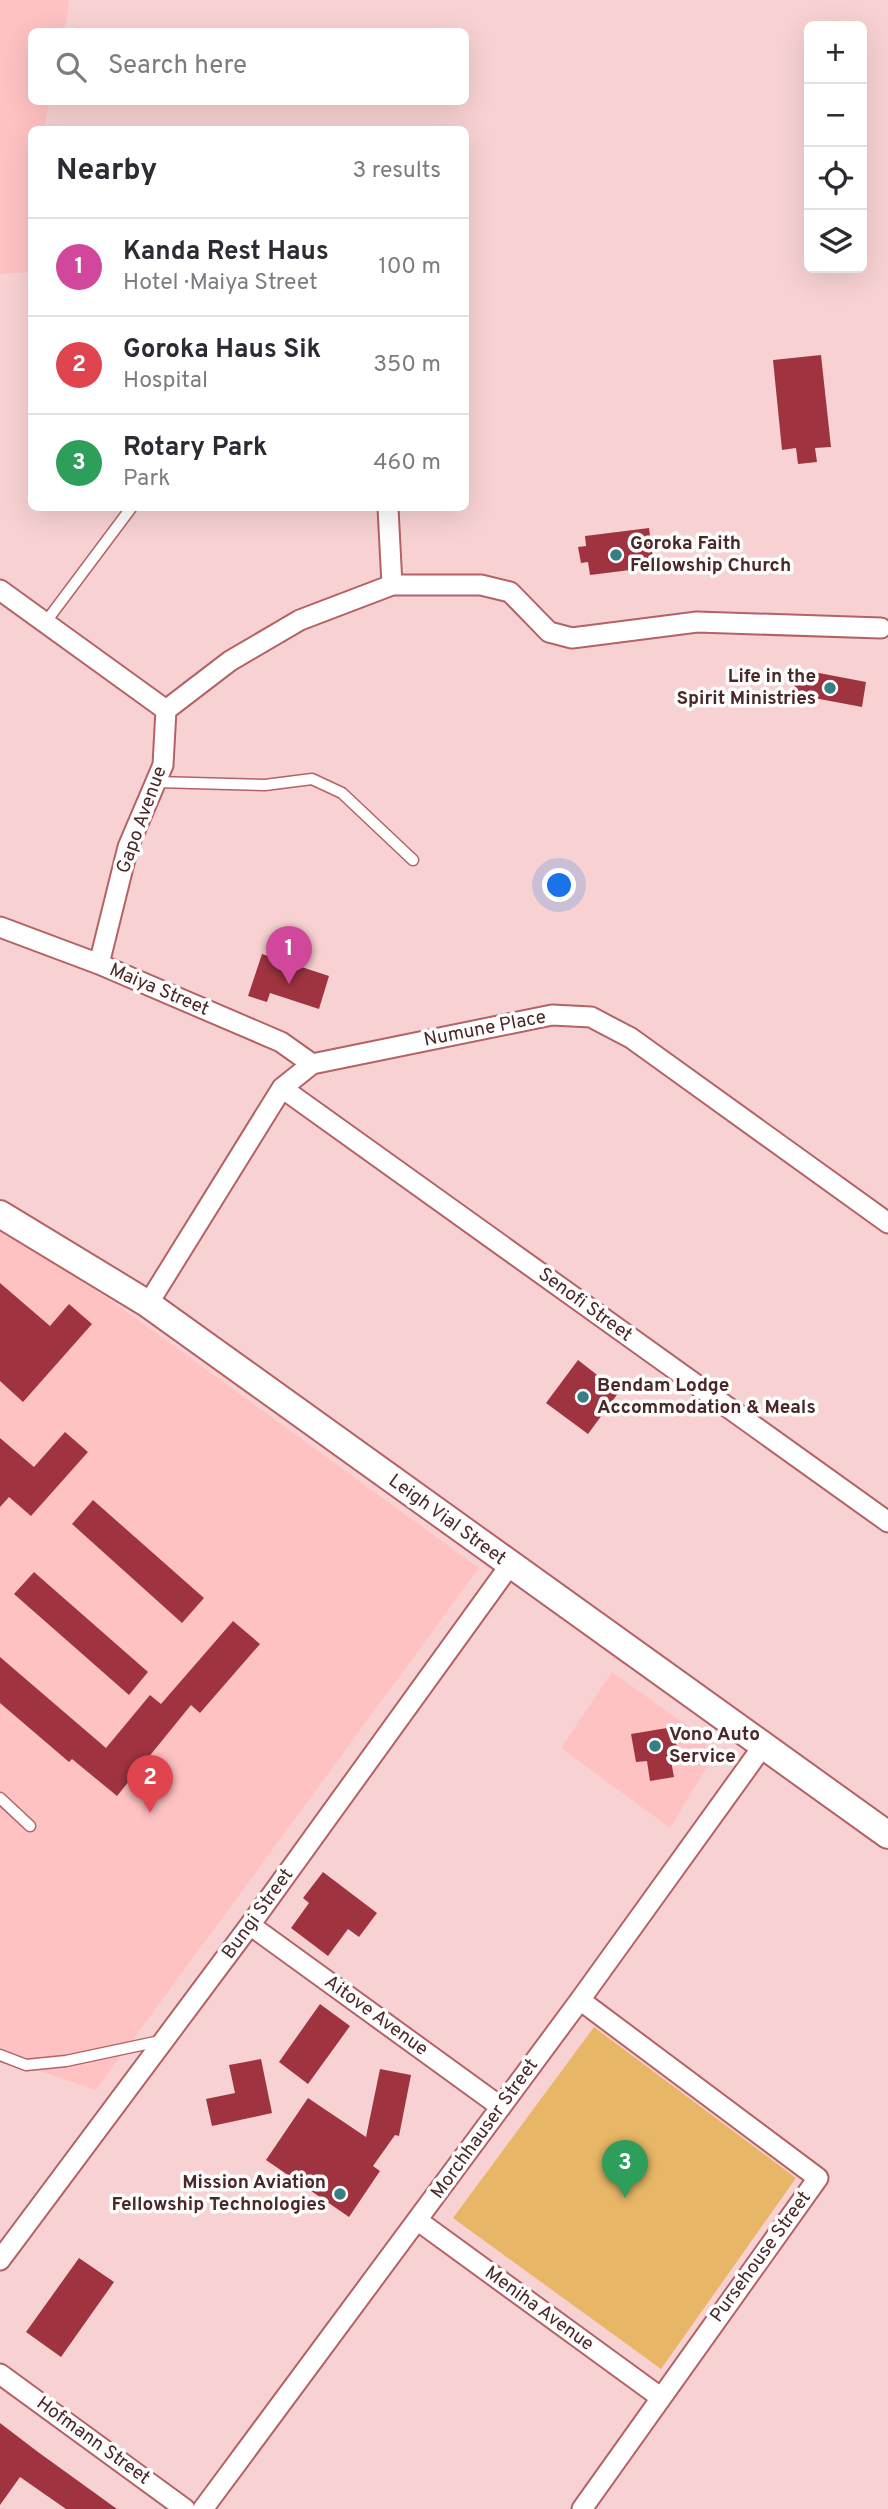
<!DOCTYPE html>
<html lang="en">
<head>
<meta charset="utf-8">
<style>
	body { margin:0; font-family:Overpass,sans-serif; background:#f7f7f7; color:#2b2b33 }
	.controls { position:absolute; right:21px; top:21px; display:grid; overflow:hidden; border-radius:10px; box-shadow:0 7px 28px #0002 }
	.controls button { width:63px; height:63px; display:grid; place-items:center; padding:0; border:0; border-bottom:2px solid #e1e1e2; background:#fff; color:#2b2b33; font:35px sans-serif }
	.you { position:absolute; left:560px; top:886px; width:24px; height:24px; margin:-18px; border:5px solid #fff; border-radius:50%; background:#1a73e8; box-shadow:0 0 0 10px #1a73e833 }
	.badge { display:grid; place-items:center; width:46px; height:46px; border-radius:50%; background:#111827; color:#fff; font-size:23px; font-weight:700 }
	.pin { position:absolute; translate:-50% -58px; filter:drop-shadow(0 2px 4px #0008) }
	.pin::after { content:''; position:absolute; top:37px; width:24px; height:21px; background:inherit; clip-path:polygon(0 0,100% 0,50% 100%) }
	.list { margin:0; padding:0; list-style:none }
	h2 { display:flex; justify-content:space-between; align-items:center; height:91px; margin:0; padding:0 28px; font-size:30px }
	h2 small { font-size:23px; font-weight:400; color:#7c7c81 }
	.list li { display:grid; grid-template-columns:46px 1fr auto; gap:21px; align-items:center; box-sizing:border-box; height:98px; padding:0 28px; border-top:2px solid #e1e1e2 }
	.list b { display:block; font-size:26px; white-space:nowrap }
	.list p { margin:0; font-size:23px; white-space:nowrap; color:#7c7c81 }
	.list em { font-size:23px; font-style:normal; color:#7c7c81 }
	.icon { flex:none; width:38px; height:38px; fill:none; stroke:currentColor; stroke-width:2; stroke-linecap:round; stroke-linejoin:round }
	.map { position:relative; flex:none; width:888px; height:2509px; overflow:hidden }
	.search { position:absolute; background:#fff; box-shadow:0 7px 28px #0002; left:28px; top:28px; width:441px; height:77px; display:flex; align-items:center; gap:18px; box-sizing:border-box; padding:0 24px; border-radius:10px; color:#7c7c81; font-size:26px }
	.panel { position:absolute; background:#fff; box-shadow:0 7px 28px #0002; left:28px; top:126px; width:441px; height:385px; border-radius:10px }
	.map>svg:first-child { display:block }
</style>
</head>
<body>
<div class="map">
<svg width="888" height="2509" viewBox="0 0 888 2509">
	<rect width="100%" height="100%" fill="#f8d2d2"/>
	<path fill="#ffc2c3" d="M0 0H69L65 31 32 32V102H49L44 129 32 130 31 272 0 274Z
		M0 1226 123 1309 479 1568 96 2090 0 2058Z
		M612 1672 706 1739 707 1767 670 1828 561 1748Z"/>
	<path fill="#e7b667" d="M594 2027 796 2178 661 2369 453 2218Z"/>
	<path fill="#9f3440" d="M821 355 831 447 815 448 817 462 798 464 796 448 782 450 773 360Z
		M649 528 654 567 590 575 588 562 581 563 578 547 586 546 585 536Z
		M798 669 866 682 862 707 793 694Z
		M262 954 329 976 319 1009 270 993 267 1002 248 996Z
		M0 1283 50 1326 69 1304 92 1324 23 1402 0 1381Z
		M578 1360 619 1392 588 1434 546 1403Z
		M65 1432 88 1452 31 1516 9 1497 0 1507V1438L34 1467Z
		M93 1500 204 1598 182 1623 72 1524Z
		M34 1572 148 1672 129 1695 14 1594Z
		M233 1621 260 1644 200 1713 191 1705 117 1796 72 1759 69 1762 0 1703V1657L106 1748 150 1695 161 1704Z
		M673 1727 679 1759 671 1761 674 1777 650 1781 647 1761 636 1762 631 1734Z
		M323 1872 377 1913 359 1937 348 1929 328 1956 291 1928 309 1903 303 1898Z
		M320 2004 350 2026 308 2084 279 2062Z
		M261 2059 272 2113 212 2126 206 2099 235 2093 229 2065Z
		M380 2069 411 2075 399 2136 395 2135 373 2166 380 2171 349 2217 266 2160 308 2098 366 2137Z
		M79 2258 114 2282 61 2357 26 2332Z
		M0 2423 38 2452 117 2509H66L20 2477 0 2505Z"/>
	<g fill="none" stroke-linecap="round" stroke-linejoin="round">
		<g stroke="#b46266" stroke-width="13">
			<path id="lane" d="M45 623 131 508
				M156 782 265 785 312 779 342 793 413 860
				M0 1798 30 1826
				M0 2055 26 2065 66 2061 160 2041"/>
		</g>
		<g stroke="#b46266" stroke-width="23">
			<path id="street" d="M388 508 392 585
				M0 590 166 710 163 765 128 847 99 964
				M166 710 230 661 300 620 392 585H481L510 592 549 632 572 638 697 622 881 628
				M0 927 99 964 281 1042 312 1064
				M282 1088 888 1522
				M148 1304 282 1088 312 1064 552 1015 591 1017 631 1038 888 1223
				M250 1925 501 2107
				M580 2000 818 2178 582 2509
				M417 2220 660 2397
				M0 2260 250 1925 510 1565
				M0 2374 185 2509
				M203 2509 580 2000 763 1746"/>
		</g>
		<g stroke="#b46266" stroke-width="30">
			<path id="secondary" d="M0 1214 148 1304 888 1835"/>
		</g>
		<use href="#lane" stroke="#fff" stroke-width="10"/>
		<use href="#street" stroke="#fff" stroke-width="19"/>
		<use href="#secondary" stroke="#fff" stroke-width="26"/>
	</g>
	<g fill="#377f82" stroke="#fefefe" stroke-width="2.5">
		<circle cx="616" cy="555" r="7"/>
		<circle cx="830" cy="688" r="7"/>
		<circle cx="583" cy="1397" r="7"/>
		<circle cx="655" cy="1746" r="7"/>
		<circle cx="340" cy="2194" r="7"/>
	</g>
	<g text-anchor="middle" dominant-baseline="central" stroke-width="7" stroke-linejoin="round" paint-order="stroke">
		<g font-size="19" font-weight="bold" fill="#4a2728" stroke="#fefefe" text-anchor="start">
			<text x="630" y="544">Goroka Faith<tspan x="630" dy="22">Fellowship Church</tspan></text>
			<text x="816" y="677" text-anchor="end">Life in the<tspan x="816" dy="22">Spirit Ministries</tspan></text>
			<text x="597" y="1386">Bendam Lodge<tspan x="597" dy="22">Accommodation &amp; Meals</tspan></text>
			<text x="669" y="1735">Vono Auto<tspan x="669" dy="22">Service</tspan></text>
			<text x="326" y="2183" text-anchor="end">Mission Aviation<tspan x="326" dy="22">Fellowship Technologies</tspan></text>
		</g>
		<g font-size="19" fill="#4a2728" stroke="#fefefe">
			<text transform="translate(142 820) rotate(-70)">Gapo Avenue</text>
			<text transform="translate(159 990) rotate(23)">Maiya Street</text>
			<text transform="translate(485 1029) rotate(-11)">Numune Place</text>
			<text transform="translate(585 1305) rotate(36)">Senofi Street</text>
			<text transform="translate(447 1520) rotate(36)">Leigh Vial Street</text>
			<text transform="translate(258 1914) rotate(-54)">Bungi Street</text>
			<text transform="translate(376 2016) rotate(36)">Aitove Avenue</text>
			<text transform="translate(485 2129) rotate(-54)">Morchhauser Street</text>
			<text transform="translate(761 2257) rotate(-54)">Pursehouse Street</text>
			<text transform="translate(539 2309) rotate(36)">Meniha Avenue</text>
			<text transform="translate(93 2441) rotate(36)">Hofmann Street</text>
		</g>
	</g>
</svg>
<div class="controls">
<button>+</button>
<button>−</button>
<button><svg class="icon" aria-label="locate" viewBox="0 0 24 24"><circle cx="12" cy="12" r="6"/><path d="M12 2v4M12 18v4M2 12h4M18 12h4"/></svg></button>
<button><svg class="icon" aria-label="layers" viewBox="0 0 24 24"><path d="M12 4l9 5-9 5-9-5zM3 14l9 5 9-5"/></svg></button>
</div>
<div class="you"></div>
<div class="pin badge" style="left:289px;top:984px;background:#d1479c">1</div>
<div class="pin badge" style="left:150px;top:1813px;background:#e0444e">2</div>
<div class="pin badge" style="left:625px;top:2198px;background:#2e9e5b">3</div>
<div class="search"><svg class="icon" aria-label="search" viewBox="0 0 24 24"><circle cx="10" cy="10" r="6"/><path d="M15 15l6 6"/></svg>Search here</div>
<section class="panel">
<h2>Nearby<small>3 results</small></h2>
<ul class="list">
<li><span class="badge" style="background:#d1479c">1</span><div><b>Kanda Rest Haus</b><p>Hotel · Maiya Street</p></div><em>100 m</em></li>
<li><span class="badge" style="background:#e0444e">2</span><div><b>Goroka Haus Sik</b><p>Hospital</p></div><em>350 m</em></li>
<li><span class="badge" style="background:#2e9e5b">3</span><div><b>Rotary Park</b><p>Park</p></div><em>460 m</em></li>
</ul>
</section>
</div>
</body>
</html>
